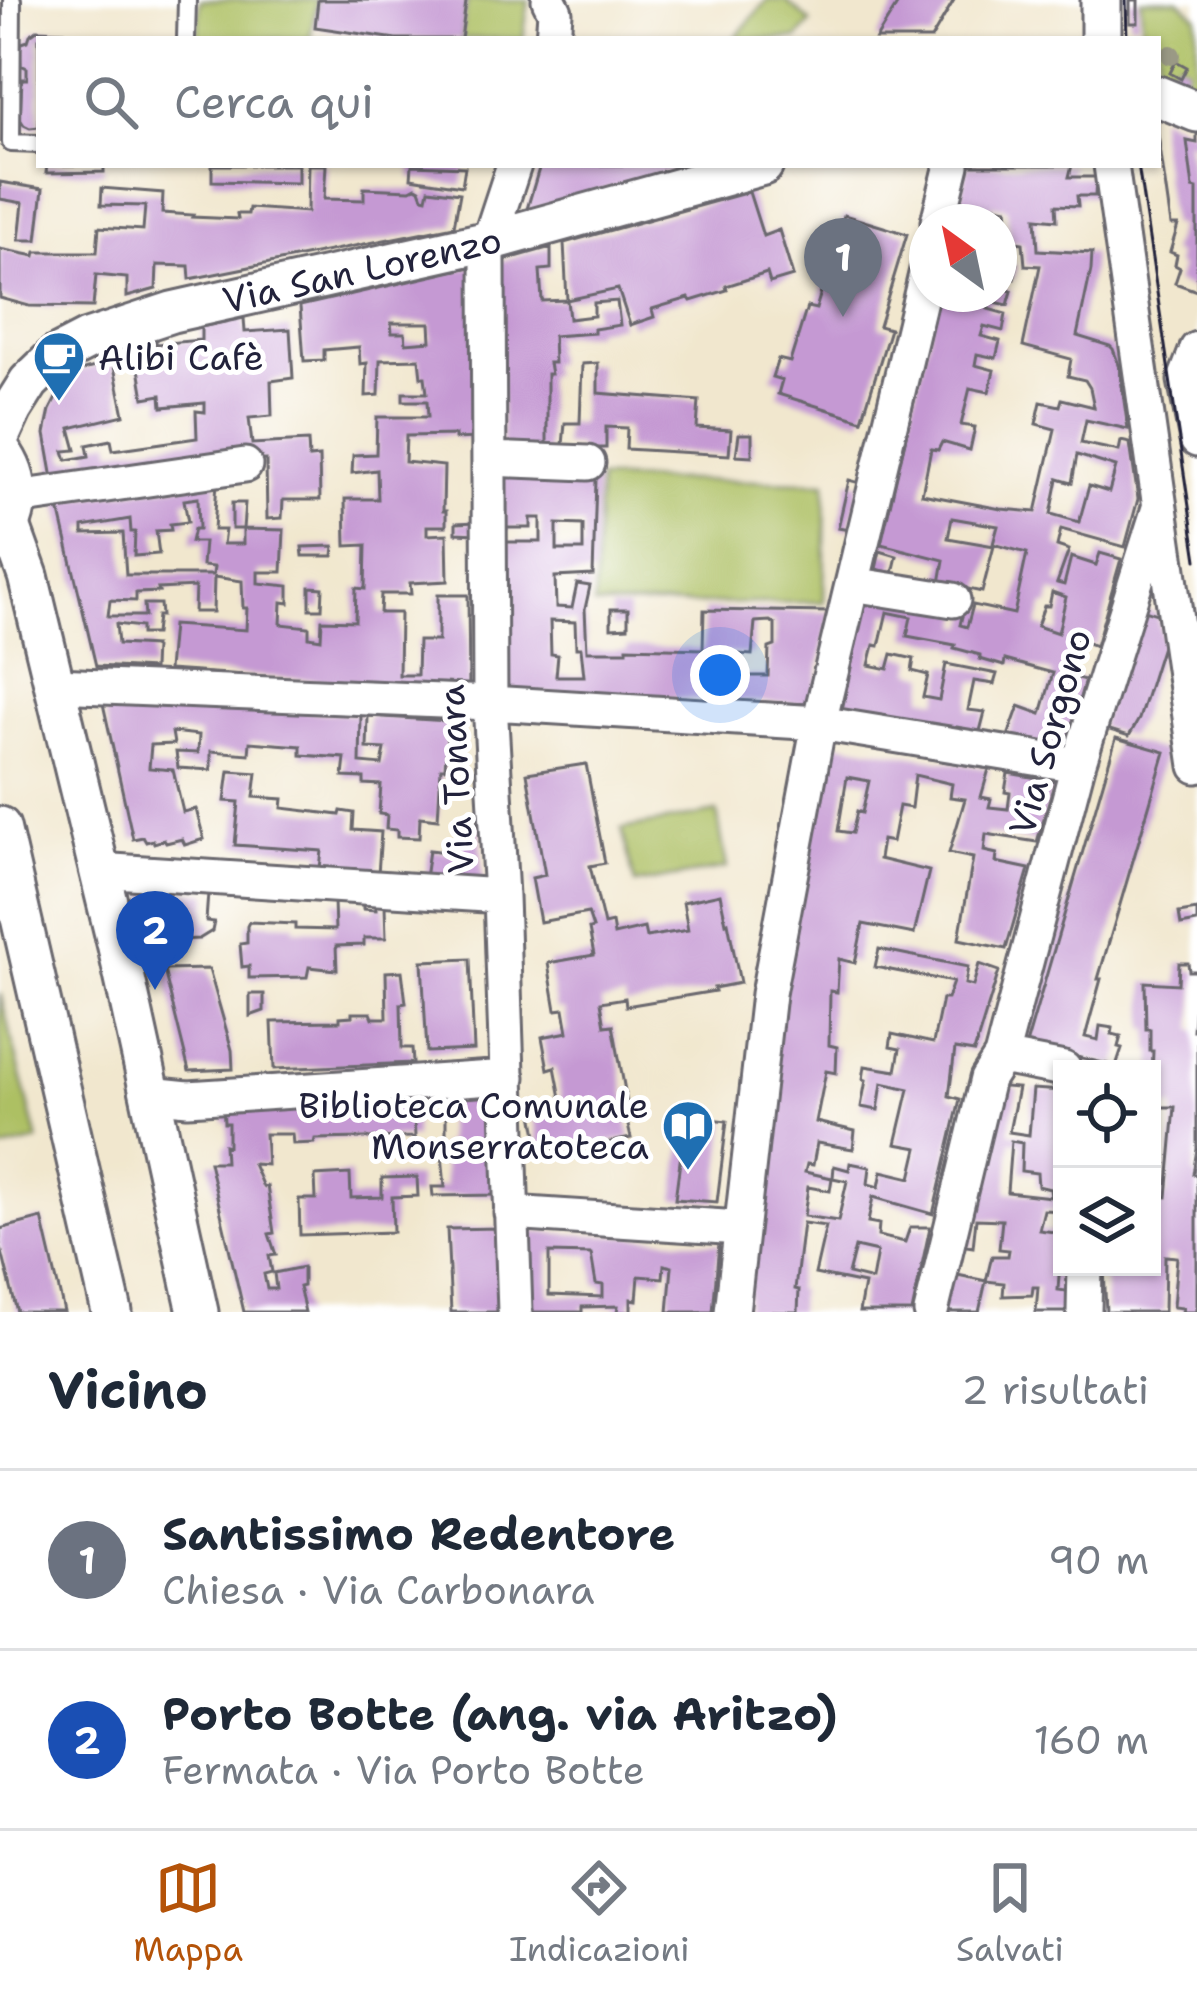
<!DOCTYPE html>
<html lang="it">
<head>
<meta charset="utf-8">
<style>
	body { margin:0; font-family:"Shantell Sans",sans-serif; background:#f2f2f3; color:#1f2937 }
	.controls { position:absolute; right:36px; bottom:36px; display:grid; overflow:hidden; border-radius:0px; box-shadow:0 3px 9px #0004 }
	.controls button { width:108px; height:108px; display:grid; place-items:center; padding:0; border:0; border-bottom:3px solid #e0e1e3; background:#fff; color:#1f2937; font:60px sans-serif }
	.compass { position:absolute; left:909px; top:204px; width:108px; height:108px; border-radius:50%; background:#fff; box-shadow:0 3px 9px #0004; rotate:327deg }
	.you { position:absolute; left:720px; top:675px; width:42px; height:42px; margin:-30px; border:9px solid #fff; border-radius:50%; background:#1a73e8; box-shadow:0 0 0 18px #1a73e833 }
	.badge { display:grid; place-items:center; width:78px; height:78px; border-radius:50%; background:#b45309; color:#fff; font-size:39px; font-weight:700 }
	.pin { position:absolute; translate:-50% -99px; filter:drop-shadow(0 3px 6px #0008) }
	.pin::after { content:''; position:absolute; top:63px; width:42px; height:36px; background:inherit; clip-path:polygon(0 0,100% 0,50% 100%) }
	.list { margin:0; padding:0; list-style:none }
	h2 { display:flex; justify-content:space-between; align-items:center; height:156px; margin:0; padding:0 48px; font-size:51px }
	h2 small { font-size:39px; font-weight:400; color:#747a83 }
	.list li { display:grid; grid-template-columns:78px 1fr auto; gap:36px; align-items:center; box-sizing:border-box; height:180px; padding:0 48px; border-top:3px solid #e0e1e3 }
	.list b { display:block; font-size:45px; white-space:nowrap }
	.list p { margin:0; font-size:39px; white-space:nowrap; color:#747a83 }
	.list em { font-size:39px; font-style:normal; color:#747a83 }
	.icon { flex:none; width:66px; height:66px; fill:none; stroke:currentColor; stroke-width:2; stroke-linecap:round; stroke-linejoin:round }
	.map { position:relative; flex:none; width:1197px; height:1312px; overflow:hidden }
	.search { position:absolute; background:#fff; box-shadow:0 3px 9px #0004; left:36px; right:36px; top:36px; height:132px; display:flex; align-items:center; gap:30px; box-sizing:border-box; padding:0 42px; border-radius:0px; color:#747a83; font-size:45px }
	.sheet { height:516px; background:#fff }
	nav { display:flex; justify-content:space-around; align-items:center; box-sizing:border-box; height:168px; border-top:3px solid #e0e1e3; background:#fff; font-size:33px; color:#747a83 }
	nav a { display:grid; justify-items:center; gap:6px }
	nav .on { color:#b45309 }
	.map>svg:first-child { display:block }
</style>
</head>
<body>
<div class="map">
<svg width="1197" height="1312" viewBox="0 0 1197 1312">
	<rect width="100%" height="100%" fill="#fff"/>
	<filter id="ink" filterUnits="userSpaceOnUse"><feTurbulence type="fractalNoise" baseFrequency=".00833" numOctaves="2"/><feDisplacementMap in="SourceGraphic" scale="24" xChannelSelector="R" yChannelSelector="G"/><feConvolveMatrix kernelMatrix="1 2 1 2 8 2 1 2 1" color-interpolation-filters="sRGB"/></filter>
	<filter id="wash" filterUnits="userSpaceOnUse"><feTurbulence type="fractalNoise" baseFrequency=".004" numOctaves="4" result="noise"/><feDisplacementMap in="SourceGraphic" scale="48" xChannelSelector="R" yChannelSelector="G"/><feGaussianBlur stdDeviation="2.7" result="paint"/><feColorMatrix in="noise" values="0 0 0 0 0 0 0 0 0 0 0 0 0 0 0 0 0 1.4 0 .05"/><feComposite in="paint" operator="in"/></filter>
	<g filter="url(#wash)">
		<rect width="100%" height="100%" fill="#f1e7ce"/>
		<path fill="#adc064" stroke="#687150" stroke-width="3" d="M200 0H317L310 39H198Z
			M467 0H529L523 39H461Z
			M767 0H785L811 22 797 39H734Z
			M1141 0H1179L1197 16 1196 79 1192 81 1182 77 1187 67 1176 61 1170 73 1158 71V39H1143Z
			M599 479 826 482 824 602 594 606Z
			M717 812 727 868 635 884 622 829Z
			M0 993 38 1141 0 1150Z"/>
		<g id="blocks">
			<path fill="#c599d3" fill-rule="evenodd" d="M318 0H457L466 2 461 39H396L315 27Z
				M900 0H954L931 39H876Z
				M1130 0H1138V23H1130Z
				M37 30 64 31V39H39V127L30 128 24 125 20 119 22 79H27V68L21 65 20 50 22 43 28 41 30 35Z
				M1176 61 1187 67 1181 79 1170 73Z
				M1158 116 1197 132V143L1187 141 1193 188 1197 189V291L1175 283 1180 268 1175 265 1177 255 1170 252 1178 225H1171L1158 134Z
				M47 165H104V172L46 173Z
				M212 165H298V183L212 181Z
				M308 165H326L324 199 364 200V188L410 190 416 187 420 189 423 197 427 198 429 189 460 193 454 226 190 279 189 266 157 265 156 289 127 297V278L96 275 93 307 29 306 0 298V249L35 256 36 252H97L99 227 143 230 145 206 101 205 102 188 163 193 162 213 193 215 192 217 238 219 237 214H248L249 208 307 212Z
				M412 165 465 167 462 186 411 178Z
				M540 165H691L531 210 527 209Z
				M968 165H1072L1069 177H1096L1095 196H1077L1078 206 1056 205 1057 220 1036 218 1038 250 1092 253 1091 270 1077 336 1110 346 1113 349 1119 365 1128 429 1086 420 1081 443 1119 451 1121 441 1130 443 1138 499 1125 547 1061 529 1057 546 1069 550 1057 583 1064 585 1071 557 1096 565 1100 553 1121 559 1096 646 1077 639 1068 676 1085 680 1065 750 1007 739 1019 706 1041 714 1053 673 1005 660 1004 666 980 659V655L954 648 955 645 907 636 911 617 887 612 879 646 874 645 869 665 888 669 892 654 914 659 912 671 928 675 923 697 939 700 946 664 997 674 994 684 974 681 968 710 985 712 979 735 842 710 867 592 963 612 960 625 967 627 973 605 1014 614 1027 553 993 544 998 526 952 518 948 538 994 546 982 592 940 583 944 560 881 544 939 294H999V288L1012 291 1008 305 990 301 988 309 1006 314 1003 331 984 326 981 336 1000 341 996 358 977 354 975 365 994 370 989 392 970 388 961 425 975 427 970 450 942 442 938 450 931 449 922 494 1001 509 1036 512 1055 429 1036 424 1041 402 1060 406 1062 399 1094 407 1090 388 1085 380 1068 376 1071 359 1023 346 1040 266 1025 265 1023 243 1010 241 1007 208 992 205 990 216H993L992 222H956ZM1077 455 1116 467 1109 492 1089 486 1079 522 1051 514 1058 479 1072 483ZM1052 592 1066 597 1058 633 1037 626 1044 606H1049Z
				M0 182 43 189 37 240H19L23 203 0 199Z
				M749 192 763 236 779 230 793 276 770 283 767 273 726 286 727 290 691 301 689 298 652 309 654 317 630 325 618 289 567 300 564 243Z
				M844 215 907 234 879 326 890 329 862 420 778 394 782 380 772 377 778 359 790 362 807 307 816 309Z
				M551 247V269L540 270 542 301 567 300 569 319 594 316V303L617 301 620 325 594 329V333L553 336 554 363H549L551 374H547V452L502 450 498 262Z
				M999 265H1017L1014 279 999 277Z
				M475 266 476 438 455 439V435L406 436 405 462 444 466 443 511H446V526H427V535L447 534 448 581 410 583 411 594H381L380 613H400L399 675H417L418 641H438V595H468L469 690 168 670 172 625 246 630 247 608H243L242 581 214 577 213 612H194L195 587 158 589 159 592 136 593V601L110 600 108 616H145L144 604H160L161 616H157L155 634H141V627L116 624 118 644 154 646 153 669 96 666 57 500 217 481 214 530H225L223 544H243V529L284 530 282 572H258V583L289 586V603L282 602 281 624 309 627V637L321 639 322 620 355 621 356 588 365 589 366 545 346 546 345 499H378L377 470 352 473 353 455 376 454 377 417H428L427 401H403V393H427L425 377H421L419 359 380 360 379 395 366 396 367 363 360 364 359 347 324 350V360L304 361 300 306ZM391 323H430L431 341 406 343 405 333H392ZM198 498 199 529H194L191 542H204L202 566 214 567 213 575H126L123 533 83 534V527L130 519 131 532H135L134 556 159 554 156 531 171 530 170 524 188 522 184 500Z
				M244 318 245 332 290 329 293 378 271 381 272 416 249 418 252 444 308 441 309 458 319 457 320 500H283L282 518 267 519 266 460 54 484 45 434 50 410 63 384 72 373 113 362 124 415 70 428 76 450 64 451 67 460 89 456 87 445 111 440 113 450 197 438 196 411 205 412V403L162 407 161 395 144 398 135 345 156 337V344L201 340V327Z
				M598 363V393L699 401 697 428 731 430 729 455 626 449 627 428 606 427V448H596V455H579V446L563 445 565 423H580L582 364Z
				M739 434H752V456L736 455Z
				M503 473 596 480 593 575 555 577 556 607 572 608 577 584 590 586 585 609 587 651H627V647L703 649 704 610 831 612 811 704 507 692 504 542H541V518H531V528H503ZM557 524 583 525V550H557ZM550 621 575 622 576 648H581L584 676H556L558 655 551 654ZM770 621 775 624V646L769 648 768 676H738V683H724L725 653 752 655 755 622Z
				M849 480 860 483 849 530 838 528Z
				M232 503H245L243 529H232Z
				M477 522V534L456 533V523Z
				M334 546 333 556H303L302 547Z
				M880 551 897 556 893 573 876 569Z
				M310 587 323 588 322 609H310Z
				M1138 608 1157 614 1163 643 1139 719 1129 736 1100 727Z
				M611 609H628V627L611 628Z
				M102 699 361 715 360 763 382 765 385 749 367 748 368 716 448 721 445 768H441L438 819 420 817 419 838 397 837V830L386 829 387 815 379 814 381 785 364 784V778L343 777 345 758 301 755V746L250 742 249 754 211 751V770L178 768 176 752 198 753 199 735 172 732 174 744 151 745 149 768 173 770 183 812 196 809 204 839 185 845 182 839 166 843 164 840 154 843 153 840 146 842 143 837 133 839Z
				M1116 738 1165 752 1098 979H1101L1085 1037 1098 1040 1100 1026 1113 1028 1112 1034 1121 1036 1118 1047 1122 1048 1116 1066 1026 1045Z
				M833 742 989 769 981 797 991 799 989 807 1008 809 1010 793 1005 792 1008 773 1055 781 1037 842 986 834 984 851 997 854 996 862 1029 869 1006 949 959 939 973 858 949 853 965 799 950 797 952 784 915 775 911 808 899 806 892 842 882 840 879 859 929 871 914 934 863 924 855 963 839 959 837 992 830 991 829 1045 837 1047 836 1073 826 1071 816 1122 855 1131 853 1149 817 1143 813 1165 807 1164 805 1172 832 1178 830 1191 808 1187 804 1216 838 1221 847 1181 833 1178 834 1166 849 1170 850 1163 870 1167 868 1184 879 1187 882 1171 911 1178 918 1148 896 1144 909 1089 882 1083 878 1110 861 1107 866 1080 863 1079 865 1066 896 1071 900 1049 890 1047 892 1034 933 1043 942 999H947L953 982 875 967 879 949 968 967 965 984 973 986 979 964 999 971 974 1052 955 1049 949 1096 960 1099 933 1214 873 1197 868 1222 879 1224 878 1236 905 1242 910 1227H930L912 1312H859L864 1284 815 1274 826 1226 803 1223 795 1289 799 1290 798 1312H746L788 932ZM847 777 869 781 862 813 857 811 852 833 838 831ZM855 1247 877 1252 872 1280 848 1274Z
				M586 764 605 863 590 866 604 925 612 923 614 935 644 928 646 937 688 930 683 902 720 894 726 923 728 922 740 983 714 988 715 991 626 1006 625 998 601 1002 605 1026 613 1025 629 1113H625L631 1138 570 1150 569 1146 540 1152 533 1113 563 1108 555 1067 548 1069 542 1037 568 1032 564 1009 556 1010 548 963 594 955 589 929 593 928 588 913 540 922 532 878 545 875 527 773Z
				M229 771 257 773 254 797 283 799 282 808 340 815 341 811 354 813 353 830 381 832 378 874 320 868 322 851 235 845 239 802 225 801Z
				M459 821 480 823 483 884 425 879 429 850 456 853Z
				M144 888 208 893 206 921 214 922 212 931 199 939 158 941Z
				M334 901 363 904V909L376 910V905L385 906 386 938H364V945L336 946 337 970 309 967 307 977 249 978V966L242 967 240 944 247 943V926L249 922 295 924V929L335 930Z
				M1197 910V922L1181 925 1179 913Z
				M470 959 474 1050 427 1052 422 961Z
				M1179 963H1188L1189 971H1197L1193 1030H1197V1149L1193 1174 1197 1175V1312H1182L1183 1308 1173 1307 1177 1257 1165 1256 1164 1312H1106L1104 1267H1152V1196L1167 1197 1175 1107H1152V1097L1156 1098V1074H1152L1153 1051H1150V1029H1146L1145 982 1178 984Z
				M209 969 232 1050 233 1069 189 1071 164 970Z
				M402 971 406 1003 401 1004 402 1048H412L413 1063 274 1069 272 1022 340 1021V1017L352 1016V1013H371L373 1018H387L386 972Z
				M250 994H264V1011L250 1016Z
				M991 1086 1018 1088 1009 1132 1029 1135 1033 1089 1062 1091V1211L1044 1210 1039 1230 1062 1233 1058 1290 1074 1292V1312H1036L1038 1287H1033L1032 1295 1003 1296 1004 1283 986 1281 992 1256H1008L1009 1250 999 1249 1002 1220 976 1219 973 1247 954 1244ZM1011 1141 1022 1143 1021 1171 1037 1173 1038 1186 1050 1189 1051 1197 1007 1192Z
				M494 1095 498 1195 433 1196 432 1187H445L441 1144H446V1096Z
				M413 1097 415 1137 315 1139 314 1143 293 1144 292 1134H265L267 1165 253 1164 263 1187 267 1186 274 1233 269 1234 276 1255 269 1256 272 1272 264 1274 267 1289H276L274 1273 303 1267V1286L299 1287 305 1312H244L209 1162H225L224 1145 228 1146V1123H224L223 1099Z
				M686 1116 727 1121 717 1202 675 1199Z
				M350 1174 351 1198 382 1197V1178L417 1177 418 1196 392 1197 393 1232 300 1235 299 1199H316L315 1176Z
				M42 1218 64 1312H17L0 1244V1229Z
				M499 1228 502 1312H451L447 1229Z
				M528 1232 659 1238 719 1244 713 1312H668L672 1267 664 1265 663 1278 639 1276 637 1300 631 1299V1312H617L618 1306 582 1307V1312H530ZM549 1253 591 1254 596 1284 603 1285V1297L549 1295Z
				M948 1273 986 1281 979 1312H938Z"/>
		</g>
	</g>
	<g filter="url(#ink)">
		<use href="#blocks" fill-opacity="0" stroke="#6a676e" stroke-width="3"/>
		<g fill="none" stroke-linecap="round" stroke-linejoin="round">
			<g stroke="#6a676e" stroke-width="22">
				<path id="service" d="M12 0 11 143 39 144
					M186 39 187 0"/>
			</g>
			<g stroke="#6a676e" stroke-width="39">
				<path id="minor" d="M549 0 555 12 553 39
					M514 165 489 241 488 258 490 703 501 896 515 1312
					M1111 165 1197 766
					M938 222 952 165
					M1197 349 1185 380 1197 440
					M489 459 588 463
					M17 498 245 465
					M852 584 953 600
					M55 685 490 703 819 723 1078 765
					M98 870 501 896
					M1001 1057 1064 1069
					M149 1094 188 1098 508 1077
					M511 1213 740 1228
					M732 1312 768 994 819 723 927 270
					M931 1312 987 1079 1001 1057 1078 765 1159 508
					M1084 1312 1085 1267"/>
			</g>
			<g stroke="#6a676e" stroke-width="45">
				<g id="tertiary">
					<path d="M1101 39V0"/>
					<path d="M1158 96 1197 112"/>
					<path id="s1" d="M0 435 12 409 29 382 56 356 87 340 172 312 489 241 763 165"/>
					<path d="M0 450C22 479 21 512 0 542"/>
					<path d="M10 526 28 576 118 947 198 1312"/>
					<path d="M0 827 112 1312"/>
				</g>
			</g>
			<use href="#service" stroke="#fff" stroke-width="16"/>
			<use href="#minor" stroke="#fff" stroke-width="33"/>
			<use href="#tertiary" stroke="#fff" stroke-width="39"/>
			<path stroke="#22223b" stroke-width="3" d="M1126 0 1127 39
				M1138 165 1197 560"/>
		</g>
		<circle fill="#9a9985" cx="1171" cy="55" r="10"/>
	</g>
	<defs>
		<g id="cafe-pin" transform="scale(2.7)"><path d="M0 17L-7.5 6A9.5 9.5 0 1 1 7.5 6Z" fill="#1f6fb2" stroke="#fff"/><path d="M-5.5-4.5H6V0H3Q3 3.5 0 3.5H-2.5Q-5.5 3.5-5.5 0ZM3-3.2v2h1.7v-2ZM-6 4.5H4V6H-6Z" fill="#fff"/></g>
		<g id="library-pin" transform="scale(2.7)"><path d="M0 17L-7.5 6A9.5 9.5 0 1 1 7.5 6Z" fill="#1f6fb2" stroke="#fff"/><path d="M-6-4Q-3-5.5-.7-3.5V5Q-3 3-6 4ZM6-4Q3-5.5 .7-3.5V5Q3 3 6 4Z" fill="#fff"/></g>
	</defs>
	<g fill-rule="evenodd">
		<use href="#cafe-pin" x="59" y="357"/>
		<use href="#library-pin" x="688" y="1126"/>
	</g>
	<g text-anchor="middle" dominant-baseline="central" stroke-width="10" stroke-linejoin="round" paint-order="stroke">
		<g font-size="36" fill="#22223b" stroke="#fff">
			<text stroke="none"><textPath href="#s1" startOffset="417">Via San Lorenzo</textPath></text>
			<text transform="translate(1050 732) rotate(-74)">Via Sorgono</text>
			<text transform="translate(456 779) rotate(-93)">Via Tonara</text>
		</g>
		<g font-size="36" fill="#22223b" stroke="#fff" text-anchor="start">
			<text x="98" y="357">Alibi Cafè</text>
			<text x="649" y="1105" text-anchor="end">Biblioteca Comunale<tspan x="649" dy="41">Monserratoteca</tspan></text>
		</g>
	</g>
</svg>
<div class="controls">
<button><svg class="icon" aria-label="locate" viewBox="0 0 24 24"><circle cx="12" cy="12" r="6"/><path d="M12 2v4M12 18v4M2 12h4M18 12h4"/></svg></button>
<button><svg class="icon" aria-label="layers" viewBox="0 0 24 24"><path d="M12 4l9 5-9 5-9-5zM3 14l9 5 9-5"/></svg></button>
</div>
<svg class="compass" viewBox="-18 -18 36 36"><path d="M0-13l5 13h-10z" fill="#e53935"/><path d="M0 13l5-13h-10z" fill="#747a83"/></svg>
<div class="you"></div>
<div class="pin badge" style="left:843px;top:317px;background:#6b7280">1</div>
<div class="pin badge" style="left:155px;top:990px;background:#1a4fb4">2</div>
<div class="search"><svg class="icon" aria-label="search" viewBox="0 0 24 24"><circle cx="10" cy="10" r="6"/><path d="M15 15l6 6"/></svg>Cerca qui</div>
</div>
<section class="sheet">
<h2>Vicino<small>2 risultati</small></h2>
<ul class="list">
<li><span class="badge" style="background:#6b7280">1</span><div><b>Santissimo Redentore</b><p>Chiesa · Via Carbonara</p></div><em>90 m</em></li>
<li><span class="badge" style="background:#1a4fb4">2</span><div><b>Porto Botte (ang. via Aritzo)</b><p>Fermata · Via Porto Botte</p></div><em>160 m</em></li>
</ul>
</section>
<nav>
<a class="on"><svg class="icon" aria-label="map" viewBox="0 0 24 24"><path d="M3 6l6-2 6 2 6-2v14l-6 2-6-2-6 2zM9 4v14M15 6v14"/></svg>Mappa</a>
<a><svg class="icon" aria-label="directions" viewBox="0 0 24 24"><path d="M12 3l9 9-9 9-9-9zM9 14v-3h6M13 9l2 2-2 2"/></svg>Indicazioni</a>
<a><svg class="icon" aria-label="saved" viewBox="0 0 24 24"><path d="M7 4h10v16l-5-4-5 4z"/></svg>Salvati</a>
</nav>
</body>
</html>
